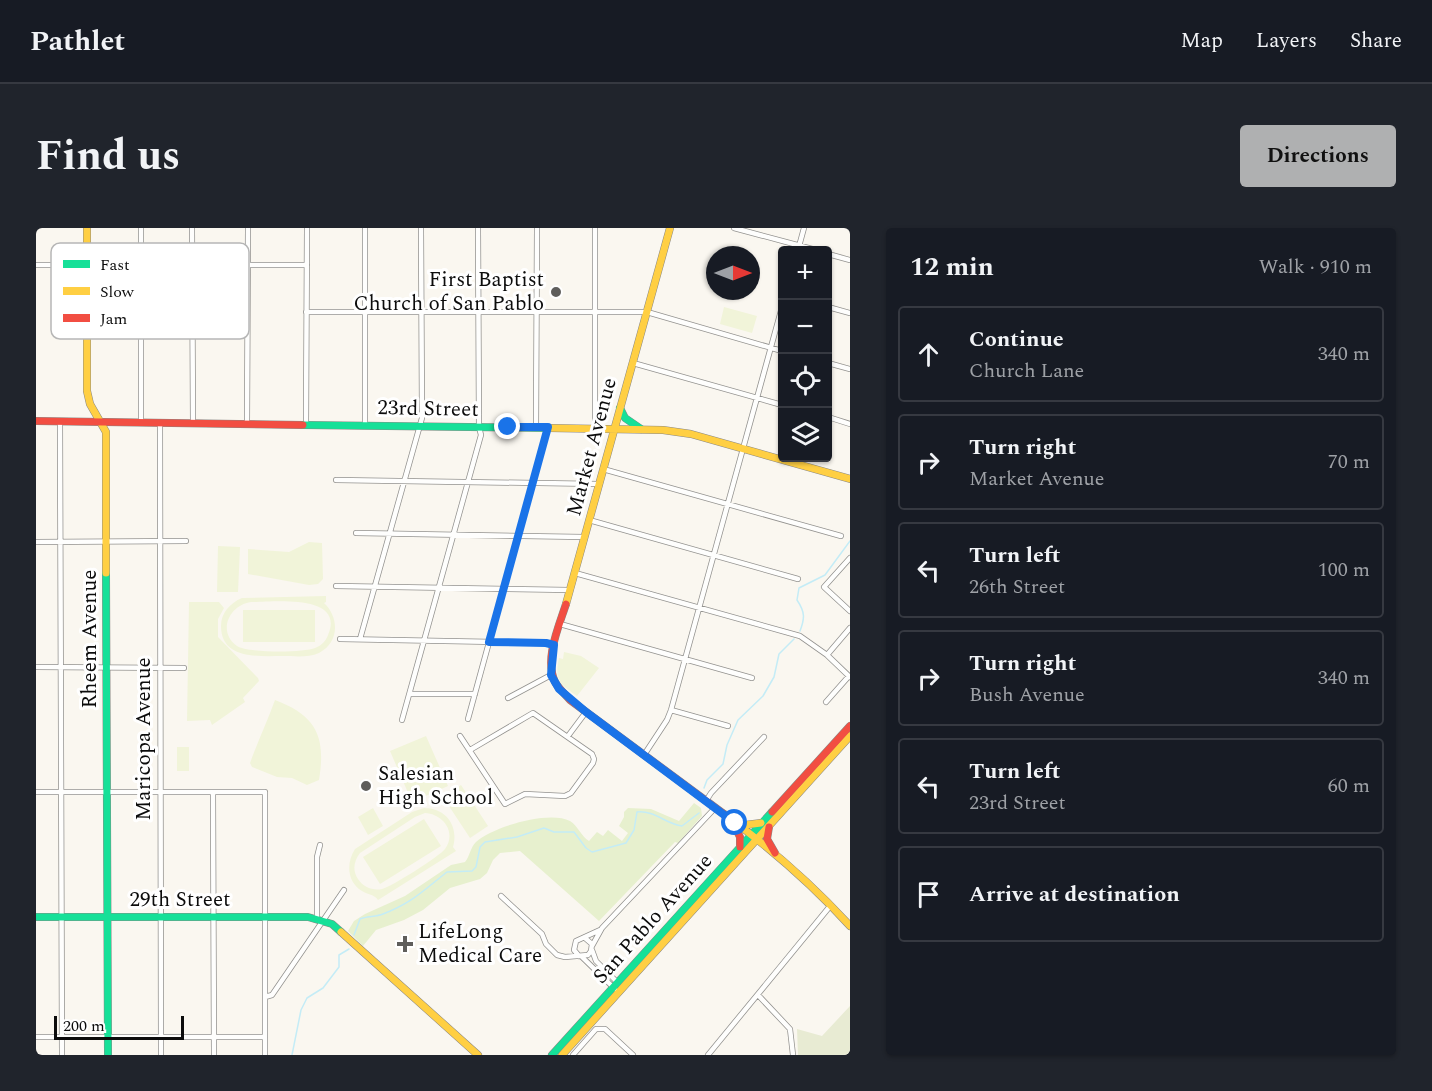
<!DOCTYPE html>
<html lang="en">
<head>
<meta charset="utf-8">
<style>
	body { margin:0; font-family:Spectral,serif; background:#20242c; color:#f1f3f6 }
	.controls { position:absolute; right:18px; top:18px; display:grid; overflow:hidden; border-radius:6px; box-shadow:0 2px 4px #0004 }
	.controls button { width:54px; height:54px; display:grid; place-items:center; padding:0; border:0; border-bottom:2px solid #363941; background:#171b24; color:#f1f3f6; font:30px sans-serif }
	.compass { position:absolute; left:670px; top:18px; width:54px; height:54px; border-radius:50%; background:#171b24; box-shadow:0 2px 4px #0004; rotate:90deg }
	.scale { position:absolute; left:18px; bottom:15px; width:130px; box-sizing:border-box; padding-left:6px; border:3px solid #0c0c0c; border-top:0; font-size:16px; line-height:21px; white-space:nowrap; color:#0c0c0c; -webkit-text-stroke:4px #fff; paint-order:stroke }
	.stop { position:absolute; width:18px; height:18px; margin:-14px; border:4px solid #1a73e8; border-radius:50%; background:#fff }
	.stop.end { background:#1a73e8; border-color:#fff; box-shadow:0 2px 6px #0008 }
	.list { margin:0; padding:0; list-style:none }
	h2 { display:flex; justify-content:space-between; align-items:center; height:78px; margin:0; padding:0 24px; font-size:26px }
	h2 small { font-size:20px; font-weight:400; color:#9ea1a6 }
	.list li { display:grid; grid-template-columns:39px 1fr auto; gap:18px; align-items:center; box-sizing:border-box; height:96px; margin:0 12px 12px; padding:0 12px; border:2px solid #363941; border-radius:6px }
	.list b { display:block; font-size:22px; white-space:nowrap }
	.list p { margin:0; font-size:20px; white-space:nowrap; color:#9ea1a6 }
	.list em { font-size:20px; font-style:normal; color:#9ea1a6 }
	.icon { flex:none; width:33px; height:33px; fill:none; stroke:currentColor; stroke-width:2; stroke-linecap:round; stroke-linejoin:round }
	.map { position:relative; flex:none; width:814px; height:827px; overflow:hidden; border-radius:6px }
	header { display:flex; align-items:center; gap:36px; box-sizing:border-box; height:84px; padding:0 30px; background:#171b24; border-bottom:2px solid #363941 }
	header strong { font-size:28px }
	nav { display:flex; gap:33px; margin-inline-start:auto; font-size:21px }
	.intro { display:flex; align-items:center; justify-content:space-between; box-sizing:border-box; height:144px; padding:0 36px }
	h1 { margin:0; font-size:42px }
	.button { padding:15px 27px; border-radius:6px; background:#afb0b1; color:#111; font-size:21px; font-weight:700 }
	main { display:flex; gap:36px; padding:0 36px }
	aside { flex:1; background:#171b24; border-radius:6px; box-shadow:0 2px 4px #0004 }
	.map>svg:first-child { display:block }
</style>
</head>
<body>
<header>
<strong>Pathlet</strong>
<nav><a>Map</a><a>Layers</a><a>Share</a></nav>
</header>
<div class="intro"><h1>Find us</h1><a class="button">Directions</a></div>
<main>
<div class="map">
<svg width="814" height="827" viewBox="0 0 814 827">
	<rect width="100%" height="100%" fill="#faf7f0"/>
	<path fill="#e7f0ce" d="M658 575 665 580 666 588 642 615 639 614 563 693 484 623 464 625 457 632 451 645 444 651 414 660 387 682 368 692 340 702 327 718 312 703 318 693 329 686 369 668 415 637 429 634C434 628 434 620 440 614 456 599 513 582 534 593 542 598 545 608 553 613L561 604 567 608 572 602 586 613 592 605 583 598 588 589V584L592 580 615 581 643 593Z"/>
	<path fill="#e8ebd3" d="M814 778V827H762L761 801 786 808Z"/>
	<path fill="#f1f4d9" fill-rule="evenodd" d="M688 79 721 88 716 105 684 96Z
		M273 314 286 315 287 351 282 356 273 357 212 346V321L253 324Z
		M182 318 204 319 202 364H181Z
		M290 368V374L288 375C303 389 304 414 283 425 272 430 258 428 247 428 223 428 185 432 185 398 185 385 194 375 206 370ZM215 374C236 374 310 365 292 407 290 413 285 418 279 420 268 425 211 425 201 418 181 404 193 377 215 374Z
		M153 374H183L188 380 182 391V409L222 450 223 453 207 470 209 474 176 497 174 492 151 493Z
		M207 382H279V414H207Z
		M528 424 545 428 563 440 541 468C524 456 518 452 523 430L527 431Z
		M239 472C281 488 290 509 283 552L271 557 256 550 241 549 216 539 214 535C222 513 231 494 239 472Z
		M390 508 412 558 376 574 354 523Z
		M141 519H153V543H141Z
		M425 557 452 598 434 610 407 569Z
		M337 580 347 598 332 607 322 589Z
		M388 580C410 580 423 598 417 619L420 623 342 672C338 666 332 667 326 663 311 654 310 635 319 621L376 584ZM389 585C407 586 421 604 409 621 404 628 355 659 346 661 337 663 327 659 322 651 316 642 318 633 324 625L379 589Z
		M388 591 405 618 344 656 327 629Z"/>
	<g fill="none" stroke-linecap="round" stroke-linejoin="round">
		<path stroke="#c4ecf6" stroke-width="1.5" d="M764 403C769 390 769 384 761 372L763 360 789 347 814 313
			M668 560 671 552 687 536 691 517 702 492 727 468 738 449 743 426 758 411
			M318 707 324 691C331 688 340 689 347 686 376 675 388 662 411 644L436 643 440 639 444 619 449 614 481 609 508 600 518 604H538L550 620 556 624 590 615 598 602 601 584C618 582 630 596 646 598L663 585
			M256 827 265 782 271 770 287 760 303 739V727L313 721"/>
		<g stroke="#93928f" stroke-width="6">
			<path id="street" d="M156 0 157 195
				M329 0V197
				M698 0 780 22
				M762 22 768 0
				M792 26 814 32
				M0 37H271
				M792 79 814 85
				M270 84H611L746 123
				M597 135 746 177
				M792 135 814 141
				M792 189 814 196
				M24 193 26 827
				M105 194V0
				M124 195 125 827
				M211 196 212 0
				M270 196 271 0
				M500 199 501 0
				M559 200V0
				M567 241 805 308
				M300 252 563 256
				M553 292 762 351
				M320 305 548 309
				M0 314 150 313
				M814 330 788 359 814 383
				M539 345 764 408 791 427 814 449
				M300 358 534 362
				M524 396 716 450
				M304 411 510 415 518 417
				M324 411 386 190 385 0
				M791 427 814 400
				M0 439 148 440
				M374 466H439
				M472 470 515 447
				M790 474 813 448
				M635 482 692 498
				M432 491 512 199
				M366 492 445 207 443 199 442 0
				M424 508 469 576 489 566 529 568 535 565 557 535 558 531 556 526 497 485 434 522
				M532 508 550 484
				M608 527 631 492 635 482 746 79
				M0 564H229V827
				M177 564 178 827
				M670 573 675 565 728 509
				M465 668 506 706 510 716 521 727 529 729 552 727 555 723 556 716 549 710
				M281 690V629L284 617
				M556 718 566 700 679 580
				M556 722 560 733 582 755
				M543 728 538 722 540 713 564 702
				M546 729 579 761
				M722 767 754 801 757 827
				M229 769 236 767 308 662
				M0 809H229
				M537 827 560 801H569L597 827
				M672 827 795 677"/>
		</g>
		<g stroke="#8a8885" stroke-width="8">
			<path id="fast" d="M584 180 589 190 605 201
				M267 197 512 200
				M70 345 72 827
				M0 689H272L296 696 305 704
				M516 827 736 584"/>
		</g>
		<g stroke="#8a8885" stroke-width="8">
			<path id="slow" d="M51 0V163L54 176 70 204V345
				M512 200 627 202 655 206 814 251
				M530 376 634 0
				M688 586C733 619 776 656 814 698
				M700 595 709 597 725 595
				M305 704 442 827
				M526 827 814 508"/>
		</g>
		<g stroke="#8a8885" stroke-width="8">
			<path id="jam" d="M0 193 267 197
				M530 376C523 398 508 431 519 454 523 461 529 466 534 472L688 586
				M736 584 814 498
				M696 593 704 609V619
				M733 599 731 611 739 625"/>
		</g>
		<use href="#street" stroke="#fefefd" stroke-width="4.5"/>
		<use href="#fast" stroke="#16e098" stroke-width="7"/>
		<use href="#slow" stroke="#ffcf43" stroke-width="7"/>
		<use href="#jam" stroke="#f24e42" stroke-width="7"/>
	</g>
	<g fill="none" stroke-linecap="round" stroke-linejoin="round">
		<path stroke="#1a73e8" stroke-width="8" d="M472 199H512L453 414 510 415 518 417 515 447 523 461 550 484 699 595"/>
	</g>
	<g fill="#5f5e5c" stroke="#fff" stroke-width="2">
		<circle cx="520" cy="64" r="6"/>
		<circle cx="330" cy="558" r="6"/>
		<path d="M366 707h6v6h6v6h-6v6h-6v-6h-6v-6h6z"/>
	</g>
	<g text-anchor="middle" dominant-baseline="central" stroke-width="6" stroke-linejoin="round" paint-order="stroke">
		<g font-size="21" fill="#0c0c0c" stroke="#fff" text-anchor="start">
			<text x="508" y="52" text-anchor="end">First Baptist<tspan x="508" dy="24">Church of San Pablo</tspan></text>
			<text x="342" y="546">Salesian<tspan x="342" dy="24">High School</tspan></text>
			<text x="382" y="704">LifeLong<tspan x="382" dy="24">Medical Care</tspan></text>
		</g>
		<g font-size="21" fill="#0c0c0c" stroke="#fff">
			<text transform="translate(392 181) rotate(1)">23rd Street</text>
			<text transform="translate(556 219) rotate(-75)">Market Avenue</text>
			<text transform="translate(54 411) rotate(-90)">Rheem Avenue</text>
			<text transform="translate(108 511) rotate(-90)">Maricopa Avenue</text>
			<text x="144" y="672">29th Street</text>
			<text transform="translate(617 691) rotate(-48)">San Pablo Avenue</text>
		</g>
	</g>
	<rect x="15" y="15" width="198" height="96" rx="9" fill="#fff" stroke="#b6b6b6" stroke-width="1.5"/>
	<rect x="27" y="32" width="27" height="8" fill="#16e098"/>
	<rect x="27" y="59" width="27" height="8" fill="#ffcf43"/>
	<rect x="27" y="86" width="27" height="8" fill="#f24e42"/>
	<g font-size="16" fill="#0c0c0c">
		<text x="64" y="42">Fast</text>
		<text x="64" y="69">Slow</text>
		<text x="64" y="96">Jam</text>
	</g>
</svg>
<div class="controls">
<button>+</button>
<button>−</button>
<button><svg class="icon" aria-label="locate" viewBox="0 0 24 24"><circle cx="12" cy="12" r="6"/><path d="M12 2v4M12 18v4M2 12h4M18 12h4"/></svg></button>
<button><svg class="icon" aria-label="layers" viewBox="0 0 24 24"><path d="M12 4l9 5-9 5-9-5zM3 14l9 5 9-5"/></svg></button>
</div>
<svg class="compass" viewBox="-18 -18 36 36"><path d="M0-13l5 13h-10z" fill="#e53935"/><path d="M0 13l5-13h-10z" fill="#9ea1a6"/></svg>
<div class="scale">200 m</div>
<div class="stop" style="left:699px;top:595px"></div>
<div class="stop end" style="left:472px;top:199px"></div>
</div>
<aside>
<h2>12 min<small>Walk · 910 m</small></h2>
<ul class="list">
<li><svg class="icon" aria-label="ahead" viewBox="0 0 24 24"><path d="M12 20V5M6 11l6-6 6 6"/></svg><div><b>Continue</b><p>Church Lane</p></div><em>340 m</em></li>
<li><svg class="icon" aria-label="right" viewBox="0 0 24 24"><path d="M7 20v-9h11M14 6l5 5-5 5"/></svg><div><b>Turn right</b><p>Market Avenue</p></div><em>70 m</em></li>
<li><svg class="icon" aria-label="left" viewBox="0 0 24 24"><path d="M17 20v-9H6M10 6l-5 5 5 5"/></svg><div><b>Turn left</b><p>26th Street</p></div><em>100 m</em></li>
<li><svg class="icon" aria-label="right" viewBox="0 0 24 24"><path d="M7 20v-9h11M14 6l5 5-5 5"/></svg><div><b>Turn right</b><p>Bush Avenue</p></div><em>340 m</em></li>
<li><svg class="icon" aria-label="left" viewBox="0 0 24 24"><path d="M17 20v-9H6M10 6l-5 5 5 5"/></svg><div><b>Turn left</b><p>23rd Street</p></div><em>60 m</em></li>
<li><svg class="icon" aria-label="arrive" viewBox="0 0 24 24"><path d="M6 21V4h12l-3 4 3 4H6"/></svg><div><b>Arrive at destination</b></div></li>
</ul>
</aside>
</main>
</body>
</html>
